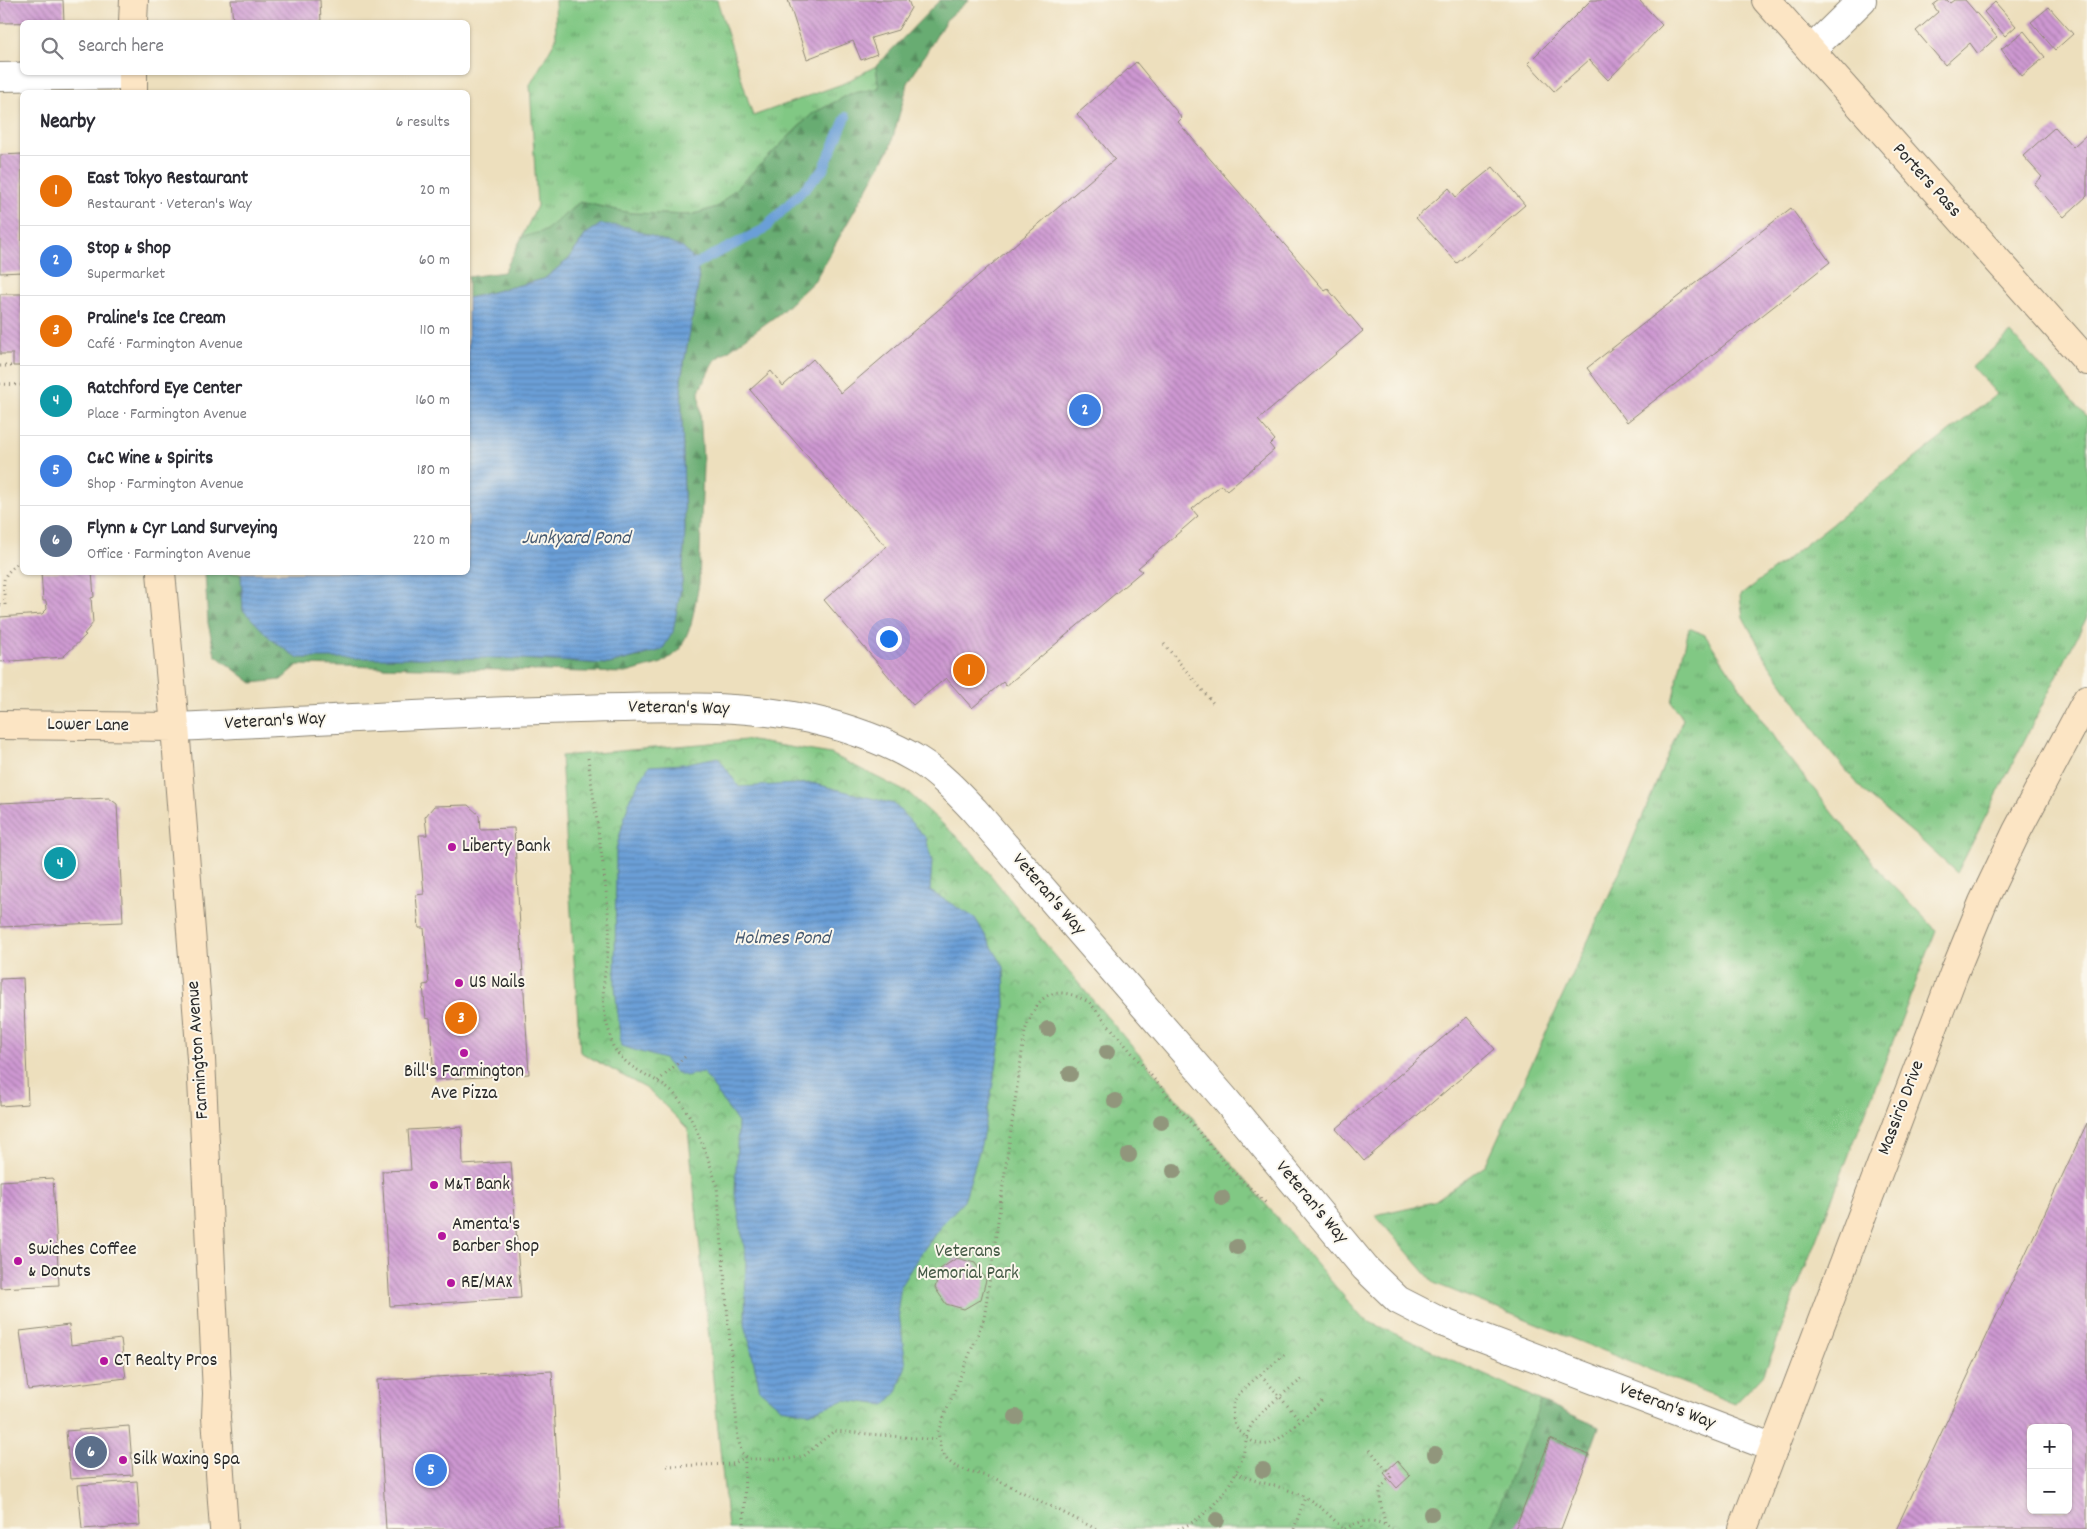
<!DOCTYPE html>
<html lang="en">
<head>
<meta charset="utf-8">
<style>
	body { margin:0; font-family:Dekko,sans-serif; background:#f7f7f7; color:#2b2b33 }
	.controls { position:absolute; right:15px; bottom:15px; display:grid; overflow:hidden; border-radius:8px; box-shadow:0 1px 4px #0004 }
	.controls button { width:45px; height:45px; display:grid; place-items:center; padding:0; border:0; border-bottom:1px solid #e1e1e2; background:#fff; color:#2b2b33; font:25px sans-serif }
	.you { position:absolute; left:888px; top:638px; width:18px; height:18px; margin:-12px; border:4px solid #fff; border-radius:50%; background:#1a73e8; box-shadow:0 0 0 8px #1a73e833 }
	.badge { display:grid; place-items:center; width:32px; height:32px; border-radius:50%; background:#ea580c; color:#fff; font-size:16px; font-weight:700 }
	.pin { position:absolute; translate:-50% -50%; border:2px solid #fff; box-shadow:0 1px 5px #0006 }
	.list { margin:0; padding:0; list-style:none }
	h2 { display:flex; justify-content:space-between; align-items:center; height:65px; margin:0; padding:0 20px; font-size:21px }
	h2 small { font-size:16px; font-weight:400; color:#7c7c81 }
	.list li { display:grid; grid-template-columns:32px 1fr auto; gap:15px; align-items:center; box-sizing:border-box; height:70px; padding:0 20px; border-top:1px solid #e1e1e2 }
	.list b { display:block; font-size:19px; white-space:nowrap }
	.list p { margin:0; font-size:16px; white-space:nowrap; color:#7c7c81 }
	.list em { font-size:16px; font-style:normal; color:#7c7c81 }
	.icon { flex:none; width:28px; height:28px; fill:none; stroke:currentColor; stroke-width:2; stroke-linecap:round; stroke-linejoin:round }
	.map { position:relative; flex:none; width:2087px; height:1529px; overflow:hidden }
	.search { position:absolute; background:#fff; box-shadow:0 1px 4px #0004; left:20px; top:20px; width:450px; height:55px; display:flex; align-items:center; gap:12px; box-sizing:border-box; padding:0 18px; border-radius:8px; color:#7c7c81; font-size:19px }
	.panel { position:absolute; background:#fff; box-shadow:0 1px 4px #0004; left:20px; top:90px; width:450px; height:485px; border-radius:8px }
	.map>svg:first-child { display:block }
</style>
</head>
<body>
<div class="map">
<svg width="2087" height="1529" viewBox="0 0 2087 1529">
	<defs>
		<pattern id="grass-tufts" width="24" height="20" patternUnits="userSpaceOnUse" patternTransform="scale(1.25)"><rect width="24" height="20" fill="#81c884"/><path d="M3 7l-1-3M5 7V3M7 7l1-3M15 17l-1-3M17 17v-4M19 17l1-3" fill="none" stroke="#6aa36c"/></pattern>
		<pattern id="forest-firs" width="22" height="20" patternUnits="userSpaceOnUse" patternTransform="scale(1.25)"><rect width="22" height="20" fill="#68ac72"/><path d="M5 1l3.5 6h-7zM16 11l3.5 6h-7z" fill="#568c5e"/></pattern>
		<pattern id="park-crowns" width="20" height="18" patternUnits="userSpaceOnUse" patternTransform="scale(1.25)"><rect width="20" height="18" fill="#81c884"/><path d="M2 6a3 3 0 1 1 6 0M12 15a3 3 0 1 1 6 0" fill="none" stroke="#6aa36c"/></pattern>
		<pattern id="water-rules" width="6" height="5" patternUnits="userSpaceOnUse" patternTransform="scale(1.25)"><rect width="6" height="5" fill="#6b9fd7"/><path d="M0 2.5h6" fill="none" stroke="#5882af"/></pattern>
		<pattern id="building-back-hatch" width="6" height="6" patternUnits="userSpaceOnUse" patternTransform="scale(1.25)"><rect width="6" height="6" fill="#ce98d2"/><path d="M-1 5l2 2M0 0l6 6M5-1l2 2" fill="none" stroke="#a77cab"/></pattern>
	</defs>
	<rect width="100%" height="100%" fill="#fbf7ec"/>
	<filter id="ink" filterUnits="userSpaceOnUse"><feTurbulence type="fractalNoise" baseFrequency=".02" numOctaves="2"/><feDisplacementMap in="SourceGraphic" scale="10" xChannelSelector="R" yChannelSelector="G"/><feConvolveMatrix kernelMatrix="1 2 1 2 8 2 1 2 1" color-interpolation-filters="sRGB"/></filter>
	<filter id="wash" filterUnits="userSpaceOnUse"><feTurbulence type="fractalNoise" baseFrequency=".0096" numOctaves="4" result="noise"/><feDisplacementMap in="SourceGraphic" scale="20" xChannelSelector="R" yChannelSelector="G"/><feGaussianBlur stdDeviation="1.12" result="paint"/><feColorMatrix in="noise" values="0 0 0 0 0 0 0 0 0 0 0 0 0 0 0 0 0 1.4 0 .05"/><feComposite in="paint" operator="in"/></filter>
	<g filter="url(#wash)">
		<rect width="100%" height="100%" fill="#eddfbd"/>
		<path fill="url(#grass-tufts)" stroke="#567a58" d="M555 0H717L753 116 842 84 876 66 879 88 850 94 812 114 717 207 691 215 630 213 580 202 545 232 522 237 537 206 530 85 556 39Z
			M2011 333 2087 417V617L1957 873 1914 834 1866 794 1826 746 1767 661 1743 617 1740 596 1997 394 1972 367Z
			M1689 628 1705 635 1783 751 1885 877 1936 930 1764 1374 1735 1404 1434 1283 1375 1215 1433 1202 1485 1166 1619 873 1683 719 1672 702Z"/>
		<path fill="url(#forest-firs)" stroke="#4a6c4e" d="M940 0H969L946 20 908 83 890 148 815 280 780 313 714 361 699 391 703 464 699 584 691 625 680 650 662 663 626 673 298 665 281 680 252 683 215 655 208 623 205 573H241L243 611 501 658 609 664 662 650 682 582 685 530 681 379 699 281 697 263 586 234 569 259 544 279 468 298V277L504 272 522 237 545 231 580 202 630 213 691 215 717 207 812 114 850 94 879 88 876 66Z
			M1488 1377 1599 1427 1589 1455 1550 1439 1515 1529H1453Z"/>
		<path fill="url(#park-crowns)" stroke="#567a58" d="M746 740 831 754 910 794 969 848 1052 952 1363 1319 1541 1401 1490 1529H728L688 1129 649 1090 580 1052 561 756Z"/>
		<path fill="url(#water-rules)" stroke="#4b6581" d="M601 224 628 227 683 248 697 263 699 281 681 379 685 530 682 582 673 632 662 650 609 664 501 658H297L271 639 243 610 241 573 468 572V298L544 279 569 259 586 234Z
			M718 757 739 787 812 783 894 804 926 838 932 862 930 891 975 918 1004 967 1005 1006 996 1068 981 1145 964 1201 944 1222 919 1256 901 1285 898 1307 906 1365 897 1392 885 1405 845 1400 808 1413 781 1408 760 1390 745 1323 746 1258 735 1193 738 1123 703 1072 686 1076 675 1072 664 1059 621 1046 615 986 616 849 630 798 649 766 683 764Z"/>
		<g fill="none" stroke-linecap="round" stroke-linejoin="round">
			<path stroke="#6b9fd7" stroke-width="10" d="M689 272 697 263 763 230 823 170 846 117"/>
		</g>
		<g id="blocks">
			<path fill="url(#building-back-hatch)" fill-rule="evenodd" d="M0 0H63L64 22 0 23Z
				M231 0H320L321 22H233Z
				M788 0H908L911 8 898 30 871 38 877 54 861 60 853 41 807 59Z
				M1591 0H1639L1662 25 1608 80 1589 60 1554 91 1528 63Z
				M1940 0H1947L1950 3 1954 0H1965L1997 37 1978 54 1970 43 1945 65 1916 31 1938 12 1933 5Z
				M1995 2 2016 26 2005 36 1984 12Z
				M2049 7 2073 34 2055 50 2031 22Z
				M2024 31 2045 57 2022 76 2001 49Z
				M1136 62 1182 118 1178 122 1325 291 1328 289 1363 331 1258 420 1275 440 1270 445 1274 450 1227 490 1221 485 1192 509 1198 516 1138 568 1142 571 1006 686 1003 682 972 708 946 678 913 705 824 600 886 547 750 390 771 371 783 386 813 359 841 393 1115 159 1077 114Z
				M2055 127 2073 147 2087 134V196L2064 217 2034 184 2042 177 2023 156Z
				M22 154V272L0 273V155Z
				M1493 167 1525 205 1457 263 1416 218 1449 188 1456 197Z
				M1791 208 1830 262 1627 422 1587 368Z
				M0 294H22V366H13V354H0Z
				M41 572H92L94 597 91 598 93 623 84 634 86 635 63 657 0 662V617L42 614 47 609 46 601H43Z
				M109 798 117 804 123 922 0 927V803Z
				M468 805 479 815 480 829 514 828 529 1074 434 1080 430 1019 426 1018 423 985 429 984 424 928H419L416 895 424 894 419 835H427L425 817 434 806Z
				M23 978 28 1104 0 1106V979Z
				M1467 1017 1495 1049 1364 1161 1336 1129Z
				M2087 1123V1529H1896ZM2031 1428H2068V1510H2031Z
				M462 1127 463 1165 511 1162 521 1298 390 1306 382 1171 411 1170 408 1130Z
				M53 1178 59 1285 0 1288V1181Z
				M957 1258 975 1263 986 1280 981 1299 964 1309 946 1304 935 1288 940 1269Z
				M69 1325 71 1345 121 1339 126 1378 28 1390 20 1331Z
				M552 1371 561 1529H386L377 1380Z
				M129 1426 133 1475 70 1479 66 1431Z
				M1550 1439 1589 1455 1561 1529H1515Z
				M1397 1461 1410 1476 1397 1488 1384 1473Z
				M137 1481 140 1525 82 1529 78 1485Z"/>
		</g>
	</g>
	<g filter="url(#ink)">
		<use href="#blocks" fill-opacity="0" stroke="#8c8574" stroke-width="1"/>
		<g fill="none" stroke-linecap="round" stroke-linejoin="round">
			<g stroke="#8c8574" stroke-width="30">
				<path id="street" d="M1811 50 1862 0
					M0 77 133 75
					M175 727C310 721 444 712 578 709 662 707 749 702 830 724 859 732 893 745 918 760 939 773 957 792 974 810L1224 1098 1365 1268 1398 1300 1439 1321 1774 1448"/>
			</g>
			<g stroke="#8c8574" stroke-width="30">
				<path id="secondary" d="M1766 0 2087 361
					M133 22 134 0
					M133 72V92
					M161 572 175 727 201 1059 217 1393 216 1417 224 1529
					M0 725 175 727
					M1743 1529 1954 973 1983 902 2017 831 2087 699"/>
			</g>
			<path stroke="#8c8574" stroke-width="3" stroke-dasharray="1 4" stroke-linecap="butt" d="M0 366H13
				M0 384 22 385
				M0 605H5C3 577 0 577 22 560
				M1164 644 1213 703
				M588 758C595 812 605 868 609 923 611 961 596 987 608 1028 610 1033 611 1040 613 1046 627 1071 652 1074 672 1092 692 1110 709 1160 717 1186L738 1439 742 1453 749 1459H789L804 1456 834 1431 938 1440
				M658 1081 687 1055
				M1284 1355C1274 1364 1240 1389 1235 1400 1231 1409 1232 1421 1238 1429 1245 1438 1256 1446 1268 1444 1281 1441 1312 1410 1323 1400
				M1261 1375 1300 1420
				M1370 1450 1392 1476C1389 1479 1383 1484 1381 1488 1377 1496 1384 1515 1385 1524
				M667 1466 733 1464 745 1457 744 1529
				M1236 1473C1254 1482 1272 1484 1291 1491 1312 1498 1328 1513 1343 1529
				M1360 1522 1362 1529
				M1096 1529 996 1479 956 1467 947 1460 941 1450 938 1431 984 1319 1025 1031C1038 994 1052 983 1089 1002L1230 1169 1268 1205
				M1178 1529C1207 1519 1230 1489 1241 1461 1246 1448 1245 1435 1252 1424 1264 1406 1287 1392 1303 1378
				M1294 1529 1305 1497
				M1345 1529C1361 1519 1377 1518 1392 1529"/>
			<use href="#street" stroke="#fff" stroke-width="28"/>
			<use href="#secondary" stroke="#fce5c4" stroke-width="28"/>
		</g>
		<g fill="#91967c">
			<circle cx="1048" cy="1029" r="8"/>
			<circle cx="1107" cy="1052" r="8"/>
			<circle cx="1070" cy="1074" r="8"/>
			<circle cx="1115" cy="1101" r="8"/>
			<circle cx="1161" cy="1122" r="8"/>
			<circle cx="1129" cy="1155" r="8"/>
			<circle cx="1174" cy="1171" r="8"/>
			<circle cx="1222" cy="1198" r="8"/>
			<circle cx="1237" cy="1247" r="8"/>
			<circle cx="1016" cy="1417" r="8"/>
			<circle cx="1435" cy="1454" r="8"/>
			<circle cx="1263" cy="1470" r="8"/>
			<circle cx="1431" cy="1514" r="8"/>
			<circle cx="1217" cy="1520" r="8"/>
		</g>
	</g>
	<g fill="#b5179e" stroke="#fbf7ec" stroke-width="2">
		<circle cx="452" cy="847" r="5"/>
		<circle cx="459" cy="983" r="5"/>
		<circle cx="464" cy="1053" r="5"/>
		<circle cx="434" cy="1185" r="5"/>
		<circle cx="442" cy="1236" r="5"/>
		<circle cx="18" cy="1261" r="5"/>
		<circle cx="451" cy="1283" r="5"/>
		<circle cx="104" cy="1361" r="5"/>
		<circle cx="123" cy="1460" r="5"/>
	</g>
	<g text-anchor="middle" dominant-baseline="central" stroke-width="4" stroke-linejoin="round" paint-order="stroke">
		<g font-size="19" fill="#2b2b2b" stroke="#fbf7ec">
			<text transform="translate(1926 181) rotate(48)">Porters Pass</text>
			<text transform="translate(679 709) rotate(1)">Veteran's Way</text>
			<text transform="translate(275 722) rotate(-3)">Veteran's Way</text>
			<text transform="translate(88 726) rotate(1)">Lower Lane</text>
			<text transform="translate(1048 895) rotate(49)">Veteran's Way</text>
			<text transform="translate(199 1050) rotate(-94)">Farmington Avenue</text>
			<text transform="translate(1902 1108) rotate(-69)">Massirio Drive</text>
			<text transform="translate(1311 1203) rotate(50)">Veteran's Way</text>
			<text transform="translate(1667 1407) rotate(21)">Veteran's Way</text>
		</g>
		<g font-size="19" fill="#2b2b2b" stroke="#fbf7ec" text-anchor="start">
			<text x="462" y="847">Liberty Bank</text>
			<text x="469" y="983">US Nails</text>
			<text x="464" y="1072" text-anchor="middle">Bill's Farmington<tspan x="464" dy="22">Ave Pizza</tspan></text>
			<text x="444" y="1185">M&amp;T Bank</text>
			<text x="452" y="1225">Amenta's<tspan x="452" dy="22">Barber Shop</tspan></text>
			<text x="28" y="1250">Swiches Coffee<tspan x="28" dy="22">&amp; Donuts</tspan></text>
			<text x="461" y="1283">RE/MAX</text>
			<text x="114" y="1361">CT Realty Pros</text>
			<text x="133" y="1460">Silk Waxing Spa</text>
		</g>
		<g font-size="19" fill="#455a46" stroke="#fbf7ec">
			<text x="968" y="1252">Veterans<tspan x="968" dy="22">Memorial Park</tspan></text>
		</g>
		<g font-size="20" font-style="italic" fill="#455970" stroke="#fbf7ec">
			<text x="576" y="539">Junkyard Pond</text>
			<text x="782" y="939">Holmes Pond</text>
		</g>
	</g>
</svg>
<div class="controls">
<button>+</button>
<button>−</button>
</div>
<div class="you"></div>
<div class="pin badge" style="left:969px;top:670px;background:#e8710a">1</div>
<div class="pin badge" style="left:1085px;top:410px;background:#3f7fe0">2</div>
<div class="pin badge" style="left:461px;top:1018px;background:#e8710a">3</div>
<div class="pin badge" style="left:60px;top:863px;background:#0f9aa8">4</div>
<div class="pin badge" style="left:431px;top:1470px;background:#3f7fe0">5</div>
<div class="pin badge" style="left:91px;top:1452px;background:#5c6f8a">6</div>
<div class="search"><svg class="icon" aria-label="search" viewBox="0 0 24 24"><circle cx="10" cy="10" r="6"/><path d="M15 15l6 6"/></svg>Search here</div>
<section class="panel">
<h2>Nearby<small>6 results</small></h2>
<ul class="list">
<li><span class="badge" style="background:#e8710a">1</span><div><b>East Tokyo Restaurant</b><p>Restaurant · Veteran's Way</p></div><em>20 m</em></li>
<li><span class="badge" style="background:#3f7fe0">2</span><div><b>Stop &amp; Shop</b><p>Supermarket</p></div><em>60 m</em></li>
<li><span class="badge" style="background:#e8710a">3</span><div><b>Praline's Ice Cream</b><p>Café · Farmington Avenue</p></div><em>110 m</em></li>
<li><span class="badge" style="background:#0f9aa8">4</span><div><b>Ratchford Eye Center</b><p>Place · Farmington Avenue</p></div><em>160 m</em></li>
<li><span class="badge" style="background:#3f7fe0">5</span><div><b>C&amp;C Wine &amp; Spirits</b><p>Shop · Farmington Avenue</p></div><em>180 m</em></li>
<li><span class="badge" style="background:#5c6f8a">6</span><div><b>Flynn &amp; Cyr Land Surveying</b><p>Office · Farmington Avenue</p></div><em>220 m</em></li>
</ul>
</section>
</div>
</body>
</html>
